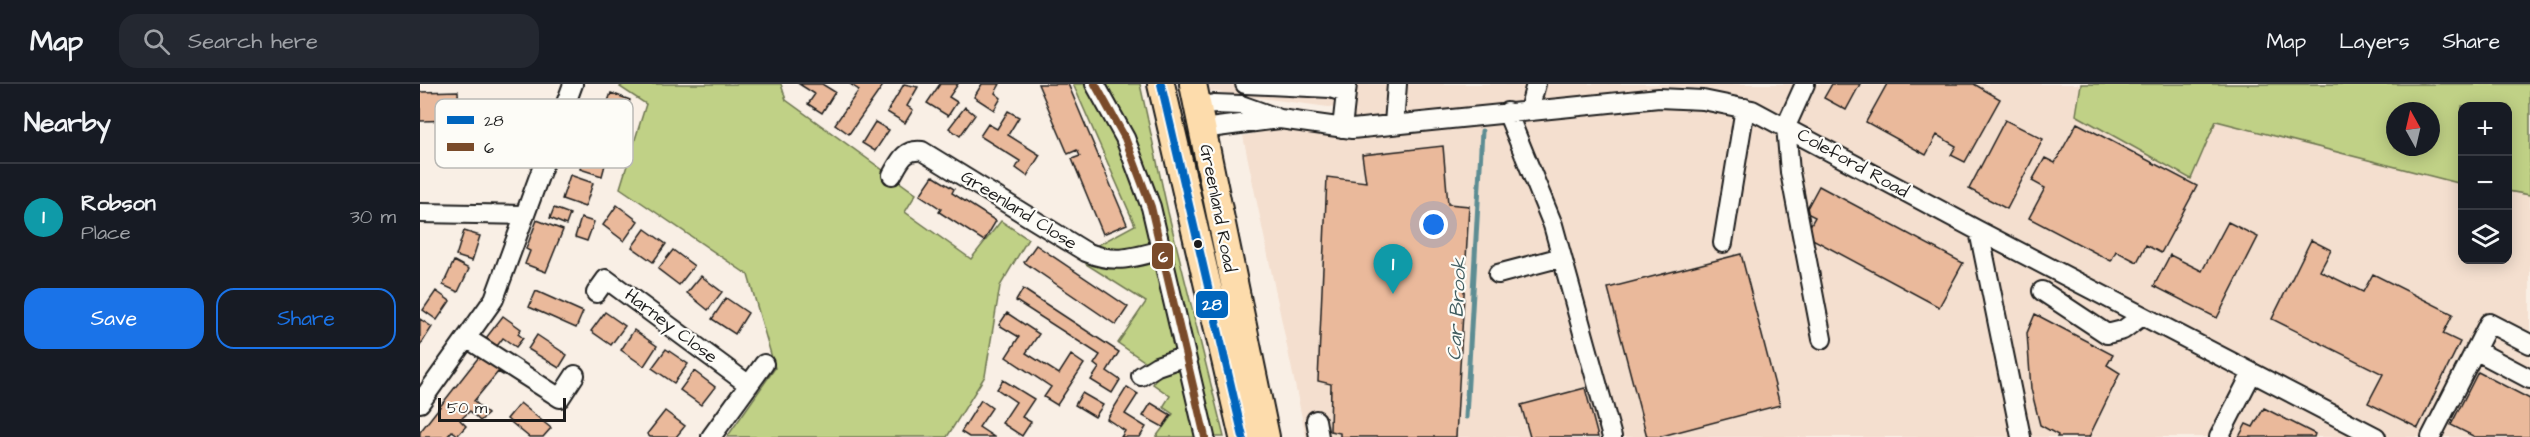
<!DOCTYPE html>
<html lang="en">
<head>
<meta charset="utf-8">
<style>
	body { margin:0; font-family:"Architects Daughter",sans-serif; background:#242831; color:#f1f3f6 }
	.controls { position:absolute; right:18px; top:18px; display:grid; overflow:hidden; border-radius:12px; box-shadow:0 3px 15px #0003 }
	.controls button { width:54px; height:54px; display:grid; place-items:center; padding:0; border:0; border-bottom:2px solid #363941; background:#171b24; color:#f1f3f6; font:30px sans-serif }
	.compass { position:absolute; left:1966px; top:18px; width:54px; height:54px; border-radius:50%; background:#171b24; box-shadow:0 3px 15px #0003; rotate:352deg }
	.scale { position:absolute; left:18px; bottom:15px; width:128px; box-sizing:border-box; padding-left:6px; border:3px solid #1c1c1c; border-top:0; font-size:16px; line-height:21px; white-space:nowrap; color:#1c1c1c; -webkit-text-stroke:4px #fdfcf7; paint-order:stroke }
	.you { position:absolute; left:1014px; top:141px; width:21px; height:21px; margin:-15px; border:4px solid #fff; border-radius:50%; background:#1a73e8; box-shadow:0 0 0 9px #1a73e833 }
	.badge { display:grid; place-items:center; width:39px; height:39px; border-radius:50%; background:#1a73e8; color:#fff; font-size:20px; font-weight:700 }
	.pin { position:absolute; translate:-50% -50px; filter:drop-shadow(0 2px 3px #0008) }
	.pin::after { content:''; position:absolute; top:32px; width:21px; height:18px; background:inherit; clip-path:polygon(0 0,100% 0,50% 100%) }
	.list { margin:0; padding:0; list-style:none }
	h2 { display:flex; justify-content:space-between; align-items:center; height:78px; margin:0; padding:0 24px; font-size:26px }
	h2 small { font-size:20px; font-weight:400; color:#9ea1a6 }
	.list li { display:grid; grid-template-columns:39px 1fr auto; gap:18px; align-items:center; box-sizing:border-box; height:108px; padding:0 24px; border-top:2px solid #363941 }
	.list b { display:block; font-size:22px; white-space:nowrap }
	.list p { margin:0; font-size:20px; white-space:nowrap; color:#9ea1a6 }
	.list em { font-size:20px; font-style:normal; color:#9ea1a6 }
	.actions { display:flex; gap:12px; padding:18px 24px }
	.actions a { flex:1; padding:14px 0; border:2px solid #1a73e8; border-radius:18px; text-align:center; font-size:21px; color:#1a73e8 }
	.actions .main { background:#1a73e8; color:#fff }
	.icon { flex:none; width:33px; height:33px; fill:none; stroke:currentColor; stroke-width:2; stroke-linecap:round; stroke-linejoin:round }
	.map { position:relative; flex:none; width:2110px; height:353px; overflow:hidden }
	header { display:flex; align-items:center; gap:36px; box-sizing:border-box; height:84px; padding:0 30px; background:#171b24; border-bottom:2px solid #363941 }
	header strong { font-size:28px }
	nav { display:flex; gap:33px; margin-inline-start:auto; font-size:21px }
	.search { width:420px; height:54px; background:#242831; display:flex; align-items:center; gap:15px; box-sizing:border-box; padding:0 21px; border-radius:18px; color:#9ea1a6; font-size:22px }
	main { display:flex }
	aside { flex:1; background:#171b24 }
	.map>svg:first-child { display:block }
</style>
</head>
<body>
<header>
<strong>Map</strong>
<div class="search"><svg class="icon" aria-label="search" viewBox="0 0 24 24"><circle cx="10" cy="10" r="6"/><path d="M15 15l6 6"/></svg>Search here</div>
<nav><a>Map</a><a>Layers</a><a>Share</a></nav>
</header>
<main>
<aside>
<h2>Nearby<small></small></h2>
<ul class="list">
<li><span class="badge" style="background:#0f9aa8">1</span><div><b>Robson</b><p>Place</p></div><em>30 m</em></li>
</ul>
<div class="actions"><a class="main">Save</a><a>Share</a></div>
</aside>
<div class="map">
<svg width="2110" height="353" viewBox="0 0 2110 353">
	<rect width="100%" height="100%" fill="#f9efe5"/>
	<filter id="ink" filterUnits="userSpaceOnUse"><feTurbulence type="fractalNoise" baseFrequency=".0167" numOctaves="2"/><feDisplacementMap in="SourceGraphic" scale="12" xChannelSelector="R" yChannelSelector="G"/><feConvolveMatrix kernelMatrix="1 2 1 2 8 2 1 2 1" color-interpolation-filters="sRGB"/></filter>
	<g filter="url(#ink)">
		<path fill="#f4dfcf" d="M787 0H1662L1771 94 1795 37 2042 100V176H2088V107L2110 111V353H886L823 52 938 27 789 7Z"/>
		<path fill="#c0d186" stroke="#6e7651" stroke-width="1.5" fill-rule="evenodd" d="M204 0H361L366 16 496 110 485 128 551 175 581 137 608 155 580 202 565 292 527 353H307L355 284 328 191 200 104 226 20 200 3Z
			M653 0H720L748 128 804 353H736L753 330 743 323 750 312 733 300 740 288 698 259 726 218 666 180 676 162 715 141Z
			M1661 0H2110V111L2088 107V22H2042V100L1796 37 1771 95 1656 31ZM1975 27H2011V63H1975Z"/>
		<g fill="none" stroke-linecap="round" stroke-linejoin="round">
			<path stroke="#5d8d93" stroke-width="5" d="M1046 333 1062 47"/>
		</g>
		<path fill="#eab99b" stroke="#1c1c1c" stroke-width="1.5" d="M379 0H402L415 8 402 29 388 20 395 10Z
			M430 0H464L429 50 415 40 439 6Z
			M484 0 498 3 487 22 493 26 485 39 467 28Z
			M520 0H538L529 13 537 18 528 32 507 19Z
			M562 0H580L575 9 581 14 574 26 554 13Z
			M618 0H648L707 140 683 150 652 75 660 72 657 66 648 70Z
			M1412 0H1440L1426 26 1404 14Z
			M1467 0H1554L1580 15 1545 78 1531 71 1536 62 1517 51 1506 71 1446 38Z
			M38 7 39 36 0 37V8Z
			M191 9 210 16 194 61 175 54Z
			M545 23 555 31 540 52 529 44Z
			M588 27 599 33 588 51 620 71 607 92 596 84 600 77 560 52 568 40 577 45Z
			M1585 36 1623 55 1587 125 1549 105Z
			M455 38 469 46 455 67 442 59Z
			M1657 39 1777 102 1741 169 1726 161 1717 178 1696 167 1691 177 1609 134 1625 104 1612 97 1625 74 1635 79Z
			M167 60 189 66 182 92 160 85Z
			M1023 62 1028 120 1049 122 1036 353H920V349L910 347 911 300 898 297 907 93 946 98 942 71Z
			M150 91 173 99 165 123 142 115Z
			M513 92 534 105 532 109 576 137 564 157 519 128 521 125 500 111Z
			M1399 102 1543 179 1519 223 1385 151 1395 133 1385 128Z
			M197 121 218 137 204 157 183 141Z
			M134 124 150 130 146 141 130 134Z
			M161 134 174 138 167 157 155 153Z
			M117 136 143 146 126 188 105 180 110 167 106 165Z
			M1808 138 1838 153 1797 234 1734 202 1750 171 1782 187Z
			M225 145 246 160 233 178 212 163Z
			M44 147 60 152 52 177 36 172Z
			M1891 156 1911 166 1900 187 1943 208 1953 190 2033 230 2023 250 2040 258 1998 344 1948 319 1963 290 1852 235Z
			M616 161 708 223 696 241 604 178Z
			M253 166 274 182 259 201 238 185Z
			M1321 170 1360 321 1238 353H1227L1188 204Z
			M34 177 49 185 38 208 23 201Z
			M281 192 302 208 288 226 267 209Z
			M603 205 699 268 687 287 700 296 692 309 671 296 679 284 674 280 680 271 596 217Z
			M16 207 30 217 17 236 3 226Z
			M116 207 163 228 156 244 109 223Z
			M306 214 328 229 315 250 292 235Z
			M185 228 205 242 191 261 171 247Z
			M587 229 619 250 606 269 639 290 651 271 664 280 637 321 624 313 631 303 586 273 599 253 579 241Z
			M1615 230 1693 271 1687 281 1700 289 1669 353H1637L1638 351 1620 341 1611 305 1607 249Z
			M83 232 101 245 98 250 103 254 96 263 83 254 77 262 66 254Z
			M0 235 12 243 0 262Z
			M214 246 237 262 224 282 201 266Z
			M117 251 147 271 139 284 108 265Z
			M246 265 268 280 254 299 232 284Z
			M62 269 88 286 83 291 78 288 54 317 68 330 60 337 50 327 40 336 46 342 38 351 32 347 27 353H0V348Z
			M274 287 295 303 281 321 260 306Z
			M2058 288 2110 315V353H2055L2031 341Z
			M583 296 614 315 602 333 611 338 602 352 582 339 596 318 577 305Z
			M707 303 718 310 705 330 726 343 720 353H701L705 347 687 335Z
			M1165 304 1178 353H1110L1101 321Z
			M662 309 683 321 675 333 655 321Z
			M561 316 572 324 559 343 574 353H549L541 348Z
			M100 319 131 344 123 353H109L87 335Z
			M731 319 751 331 743 343 723 332Z
			M1844 324 1895 350 1894 353H1819L1826 340 1833 343Z
			M245 327 265 342 256 353H230L227 350Z"/>
		<g fill="none" stroke-linecap="round" stroke-linejoin="round">
			<g stroke="#1c1c1c" stroke-width="22">
				<path id="minor" d="M675 0 705 54 731 123 785 353
					M825 0 910 4 926 9
					M1385 0 1366 42 1370 88 1402 255
					M778 23 794 20 821 21 860 35 932 45 1239 14 1283 16 1332 26 1559 147 1956 353
					M1109 26 1116 0
					M1087 28 1133 141 1192 353
					M974 40 977 0
					M922 44 927 0
					M782 45 859 35
					M472 91C480 77 484 65 502 67L666 168C695 180 712 174 742 166
					M0 129 105 131
					M1559 147 1601 353
					M1303 159 1325 24
					M1078 190 1142 173
					M1622 207 1687 250 1703 246 1722 232
					M176 209 186 195 329 301
					M48 255 140 314 155 291
					M2055 266 2110 295
					M721 292 737 282 766 272
					M0 319 74 215 153 0
					M896 336 899 353
					M291 353 344 280
					M1799 353 1832 289
					M2011 353 2069 239 2110 260"/>
			</g>
			<g stroke="#1c1c1c" stroke-width="30">
				<path id="highway" d="M741 0 823 353
					M773 0 846 353"/>
			</g>
			<use href="#minor" stroke="#fdfcf7" stroke-width="18"/>
			<use href="#highway" stroke="#fddcac" stroke-width="26"/>
			<g stroke="#fdfcf7" stroke-width="12">
				<path id="bus-1" d="M741 0 823 353"/>
			</g>
			<g stroke="#fdfcf7" stroke-width="12">
				<path id="bus-2" d="M675 0 705 54 731 123 785 353"/>
			</g>
			<use href="#bus-1" stroke="#0065bd" stroke-width="8"/>
			<use href="#bus-2" stroke="#7a4b2a" stroke-width="8"/>
		</g>
	</g>
	<circle fill="#1c1c1c" stroke="#fdfcf7" stroke-width="2" cx="778" cy="160" r="5"/>
	<g text-anchor="middle" dominant-baseline="central" stroke-width="4.5" stroke-linejoin="round" paint-order="stroke">
		<g font-size="18" fill="#1c1c1c" stroke="#fdfcf7">
			<text transform="translate(1433 79) rotate(29)">Coleford Road</text>
			<text transform="translate(798 124) rotate(79)">Greenland Road</text>
			<text transform="translate(599 126) rotate(32)">Greenland Close</text>
			<text transform="translate(251 242) rotate(37)">Harney Close</text>
		</g>
		<g font-size="20" font-style="italic" fill="#425e61" stroke="#fdfcf7">
			<text transform="translate(1037 225) rotate(-87)">Car Brook</text>
		</g>
	</g>
	<rect x="15" y="15" width="198" height="69" rx="9" fill="#fdfcf7" stroke="#bab9b5" stroke-width="1.5"/>
	<rect x="27" y="32" width="27" height="8" fill="#0065bd"/>
	<rect x="27" y="59" width="27" height="8" fill="#7a4b2a"/>
	<g font-size="16" fill="#1c1c1c">
		<text x="64" y="42">28</text>
		<text x="64" y="69">6</text>
	</g>
	<g stroke="#fdfcf7" stroke-width="2">
		<rect x="731" y="158" width="23" height="28" rx="6" fill="#7a4b2a"/>
		<rect x="775" y="206" width="34" height="29" rx="6" fill="#0065bd"/>
	</g>
	<g font-size="16" text-anchor="middle" font-weight="bold" fill="#fff">
		<text x="743" y="178">6</text>
		<text x="792" y="226">28</text>
	</g>
</svg>
<div class="controls">
<button>+</button>
<button>−</button>
<button><svg class="icon" aria-label="layers" viewBox="0 0 24 24"><path d="M12 4l9 5-9 5-9-5zM3 14l9 5 9-5"/></svg></button>
</div>
<svg class="compass" viewBox="-18 -18 36 36"><path d="M0-13l5 13h-10z" fill="#e53935"/><path d="M0 13l5-13h-10z" fill="#9ea1a6"/></svg>
<div class="scale">50 m</div>
<div class="you"></div>
<div class="pin badge" style="left:973px;top:210px;background:#0f9aa8">1</div>
</div>
</main>
</body>
</html>
